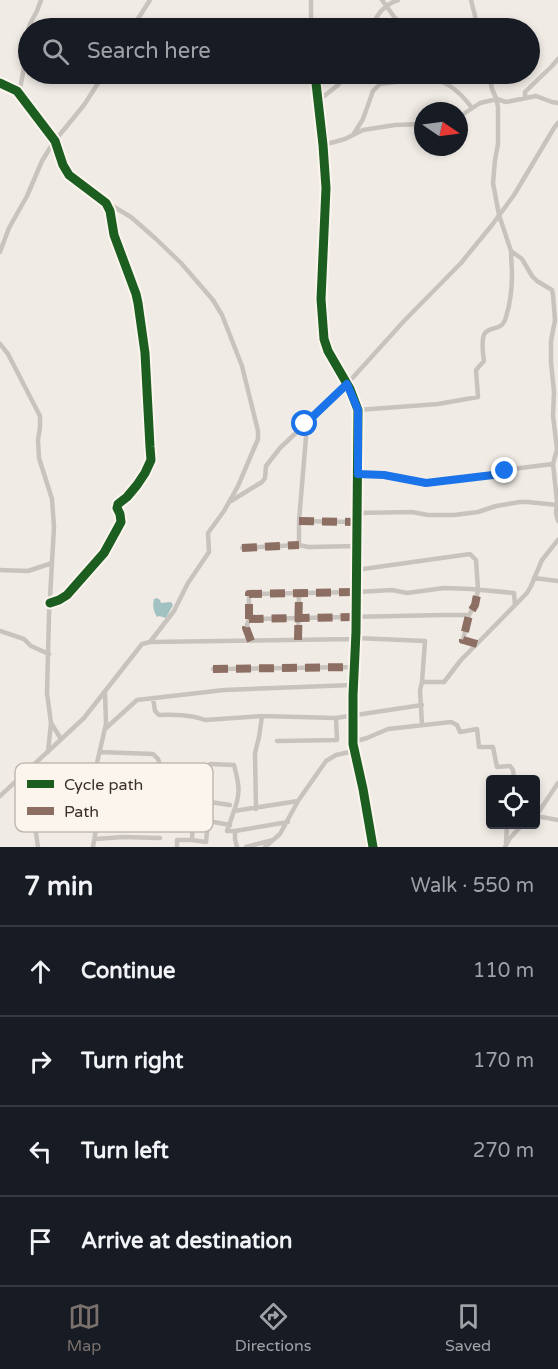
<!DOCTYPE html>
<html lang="en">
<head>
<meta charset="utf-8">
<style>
	body { margin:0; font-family:"Varela Round",sans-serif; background:#20242c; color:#f1f3f6 }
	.controls { position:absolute; right:18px; bottom:18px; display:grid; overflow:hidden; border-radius:6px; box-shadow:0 3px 9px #0003 }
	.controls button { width:54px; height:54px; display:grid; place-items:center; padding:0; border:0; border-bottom:2px solid #363941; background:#171b24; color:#f1f3f6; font:30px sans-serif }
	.compass { position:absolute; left:414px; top:102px; width:54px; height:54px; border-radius:50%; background:#171b24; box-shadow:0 3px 9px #0003; rotate:103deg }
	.stop { position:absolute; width:18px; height:18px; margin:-14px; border:4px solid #1a73e8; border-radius:50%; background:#fff }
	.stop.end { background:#1a73e8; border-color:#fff; box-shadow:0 2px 6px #0008 }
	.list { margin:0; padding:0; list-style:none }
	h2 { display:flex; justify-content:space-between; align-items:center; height:78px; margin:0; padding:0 24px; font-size:26px }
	h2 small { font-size:20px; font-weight:400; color:#9ea1a6 }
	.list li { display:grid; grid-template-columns:39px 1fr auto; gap:18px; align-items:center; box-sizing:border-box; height:90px; padding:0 24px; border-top:2px solid #363941 }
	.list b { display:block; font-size:22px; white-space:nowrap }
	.list em { font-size:20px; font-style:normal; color:#9ea1a6 }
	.icon { flex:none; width:33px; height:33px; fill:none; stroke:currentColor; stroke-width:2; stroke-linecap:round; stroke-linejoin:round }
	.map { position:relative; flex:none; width:558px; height:847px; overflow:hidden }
	.search { position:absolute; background:#171b24; box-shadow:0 3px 9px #0003; left:18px; right:18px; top:18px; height:66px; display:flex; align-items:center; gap:15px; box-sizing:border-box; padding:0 21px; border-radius:33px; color:#9ea1a6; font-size:22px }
	.sheet { height:438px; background:#171b24 }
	nav { display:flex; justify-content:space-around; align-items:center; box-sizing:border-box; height:84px; border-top:2px solid #363941; background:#171b24; font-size:16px; color:#9ea1a6 }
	nav a { display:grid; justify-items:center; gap:3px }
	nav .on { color:#7a716c }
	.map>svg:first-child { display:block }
</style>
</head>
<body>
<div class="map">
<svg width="558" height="847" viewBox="0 0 558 847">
	<rect width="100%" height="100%" fill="#f0ebe5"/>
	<path fill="#a1c2c1" d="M157 598 160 600 161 603 171 602 173 605 166 618 159 616 157 617C154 612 152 606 154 599Z"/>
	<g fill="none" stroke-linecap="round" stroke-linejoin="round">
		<path stroke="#c9c3be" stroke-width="4.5" d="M311 0V28
			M382 0 395 18 409 28
			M471 0 478 28
			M132 28 150 0
			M371 28C377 15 383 5 398 0
			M315 74 323 145 326 188 321 299 324 339 328 351 350 389 358 410 356 632 353 695V744L363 789 373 847
			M426 74C447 83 458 89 472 108
			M489 74 492 89 496 98 498 107V144L495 160 493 183 499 215 511 251 522 259 532 276 537 281 552 290 553 295 555 320 551 341V362L554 392 553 416 557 449 553 464 557 501 556 513 558 521
			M0 83 17 91 55 141 63 165 69 175 106 203 110 211 114 235 136 294 138 303 145 353 150 447 151 460 145 473 137 485 127 497 118 504 117 508 120 514 121 522 104 553 67 595 59 600 50 603
			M380 84 382 74
			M19 94 24 68 21 55 30 24 37 11 41 0
			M525 98V92L552 66 558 59
			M318 101 338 85 347 74
			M459 117 480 103 497 99 506 102 536 96 552 102 558 103
			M353 135 363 119 373 91 380 84 424 78 439 79
			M323 145 345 139 363 130 395 125 423 124
			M109 204 131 217 156 239 181 263 213 300 222 315 242 366 258 431V439L238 486 224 511 208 533 209 552 188 583 174 611 150 642
			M0 252 9 228 27 196 42 161 53 143 84 105 104 74
			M0 344 8 354 40 416V427L38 440 39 458 52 499 54 527 49 615 47 693 51 723 48 752
			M358 410 438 404 478 397 476 370 484 361C483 355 481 338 485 333 492 325 502 332 506 317 510 304 512 288 512 275 512 267 511 259 511 251
			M305 424 306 437 299 521V545L308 547 357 546
			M358 473 384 475 426 483 493 475 512 469 553 464
			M231 501 262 482 265 478 266 466 280 448 347 384 404 321 461 263 492 225 514 195 554 128 558 123
			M357 513 412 512 428 515H454L478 512 496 506 520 502H528L557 505
			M299 521 357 522
			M242 548 299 545
			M0 570 28 571 52 563
			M356 570 470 554 476 560 478 590 475 605 469 615 463 640 477 644
			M534 578 558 581
			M249 619V594L357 592 392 590 407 593 444 588 471 589 514 593 515 605
			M0 631 24 639 31 646 49 654
			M356 638 425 641 422 682
			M298 640 299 593
			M251 641 246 628 249 619 443 615H469
			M213 669 354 667
			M153 698 155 711 159 715C172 714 192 715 205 720L262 716 336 718 422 705
			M51 723 61 739
			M422 725 420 690 422 682H444L461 660 527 593 531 586 542 560 558 540
			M105 729 137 700 224 690 353 685
			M277 741 337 740 336 718
			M353 742 367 738 388 729 451 722 457 725 460 732 477 729 479 747H493L497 767 510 766 513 770 514 780
			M100 752 153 754 158 759 162 769
			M97 771 169 769 187 772 202 771 207 766 210 764 234 765C239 784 241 792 234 811
			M22 776 33 813 38 847
			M0 796 84 718 142 644 150 642 356 639
			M166 803 210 802
			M97 805 159 802
			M256 809 255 753 259 737 262 716
			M536 816 558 783
			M536 816 558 820
			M196 821 193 820 192 840 206 842 208 821
			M288 822 235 831H227L234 811 298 801
			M230 825 208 821 210 802 230 805
			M235 831V839L237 847
			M95 839 123 837 160 838
			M506 843 507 824
			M93 847 97 823 96 792 97 763 106 724 105 692
			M177 847V840H192
			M246 847 273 840
			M265 847 280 834 298 801 326 761 336 755 354 751
			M505 847 510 838 523 824"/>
		<path stroke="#8d6e63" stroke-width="8" stroke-dasharray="15 8" stroke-linecap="butt" d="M299 521 357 522
			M242 548 299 545
			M249 619V594L357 592
			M298 640 299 593
			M251 641 246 628 249 619 356 617
			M477 644 463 640 469 615 475 605 478 590
			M213 669 354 667"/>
		<g stroke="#fbf5ee" stroke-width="13">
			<path id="cycleway" d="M315 74 323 145 326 188 321 299 324 339 328 351 350 389 358 410 356 632 353 695V744L363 789 373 847
				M0 83 17 91 55 141 63 165 69 175 106 203 110 211 114 235 136 294 138 303 145 353 150 447 151 460 145 473 137 485 127 497 118 504 117 508 120 514 121 522 104 553 67 595 59 600 50 603"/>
		</g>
		<use href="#cycleway" stroke="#1b5e20" stroke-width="9"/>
	</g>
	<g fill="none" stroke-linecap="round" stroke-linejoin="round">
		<path stroke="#1a73e8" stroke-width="8" d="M305 424 347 384 358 410V474L384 475 426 483 493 475 505 471"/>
	</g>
	<rect x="15" y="763" width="198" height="69" rx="9" fill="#fbf5ee" stroke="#c1bab4" stroke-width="1.5"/>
	<rect x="27" y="780" width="27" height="8" fill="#1b5e20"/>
	<rect x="27" y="807" width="27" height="8" fill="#8d6e63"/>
	<g font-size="16" fill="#3b302b">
		<text x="64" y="790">Cycle path</text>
		<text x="64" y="817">Path</text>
	</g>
</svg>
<div class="controls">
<button><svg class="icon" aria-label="locate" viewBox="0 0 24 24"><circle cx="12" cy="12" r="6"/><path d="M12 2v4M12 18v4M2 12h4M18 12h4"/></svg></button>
</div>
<svg class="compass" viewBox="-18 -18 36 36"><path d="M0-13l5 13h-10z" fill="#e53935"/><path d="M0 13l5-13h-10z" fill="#9ea1a6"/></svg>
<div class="stop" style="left:305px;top:424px"></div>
<div class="stop end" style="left:505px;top:471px"></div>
<div class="search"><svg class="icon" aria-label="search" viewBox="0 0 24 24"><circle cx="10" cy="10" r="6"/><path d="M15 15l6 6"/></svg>Search here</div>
</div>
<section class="sheet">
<h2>7 min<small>Walk · 550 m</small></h2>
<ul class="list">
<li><svg class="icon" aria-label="ahead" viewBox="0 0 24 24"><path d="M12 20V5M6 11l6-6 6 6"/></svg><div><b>Continue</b></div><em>110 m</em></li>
<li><svg class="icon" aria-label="right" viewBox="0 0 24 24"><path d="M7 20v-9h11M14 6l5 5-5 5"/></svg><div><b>Turn right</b></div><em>170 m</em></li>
<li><svg class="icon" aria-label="left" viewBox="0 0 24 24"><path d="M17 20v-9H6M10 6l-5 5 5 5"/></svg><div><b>Turn left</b></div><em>270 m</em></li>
<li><svg class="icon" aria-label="arrive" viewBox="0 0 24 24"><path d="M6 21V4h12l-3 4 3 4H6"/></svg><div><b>Arrive at destination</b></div></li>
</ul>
</section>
<nav>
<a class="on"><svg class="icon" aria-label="map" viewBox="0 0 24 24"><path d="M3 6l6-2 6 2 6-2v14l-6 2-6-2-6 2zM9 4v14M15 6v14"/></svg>Map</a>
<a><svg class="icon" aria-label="directions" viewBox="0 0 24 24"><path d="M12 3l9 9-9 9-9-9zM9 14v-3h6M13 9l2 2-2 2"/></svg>Directions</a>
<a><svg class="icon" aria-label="saved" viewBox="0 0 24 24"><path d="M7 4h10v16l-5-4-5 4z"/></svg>Saved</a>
</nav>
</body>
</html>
